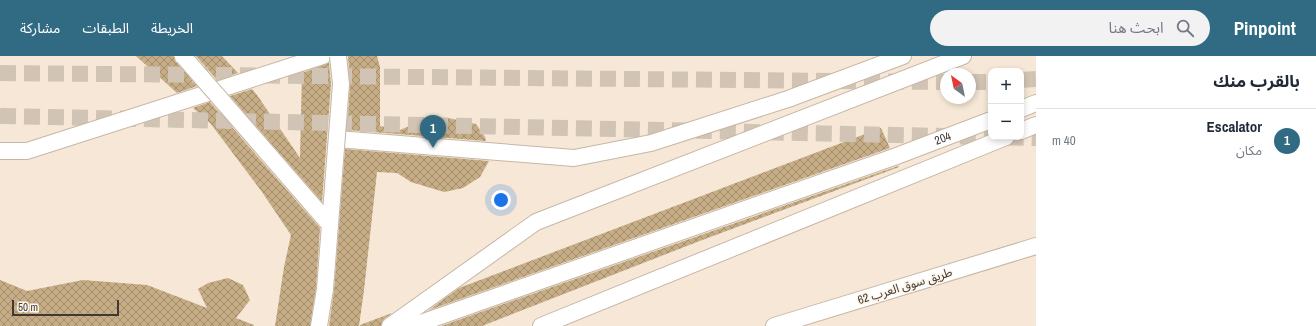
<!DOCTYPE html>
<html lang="ar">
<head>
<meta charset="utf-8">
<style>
	body { margin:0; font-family:"Archivo Narrow","Noto Sans Arabic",sans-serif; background:#f2f2f3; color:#1f2937; direction:rtl }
	.controls { position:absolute; right:12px; top:12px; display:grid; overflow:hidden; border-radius:8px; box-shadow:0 2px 6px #0003 }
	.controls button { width:36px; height:36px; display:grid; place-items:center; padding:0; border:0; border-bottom:1px solid #e0e1e3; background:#fff; color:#1f2937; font:20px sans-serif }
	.compass { position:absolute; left:940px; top:12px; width:36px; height:36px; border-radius:50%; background:#fff; box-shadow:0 2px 6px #0003; rotate:327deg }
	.scale { position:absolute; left:12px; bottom:10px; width:107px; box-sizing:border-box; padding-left:4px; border:2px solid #3f3932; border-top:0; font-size:11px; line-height:14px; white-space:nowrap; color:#3f3932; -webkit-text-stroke:3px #fff6eb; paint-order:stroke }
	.you { position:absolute; left:501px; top:144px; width:14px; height:14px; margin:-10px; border:3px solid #fff; border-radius:50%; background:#1a73e8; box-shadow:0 0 0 6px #1a73e833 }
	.badge { display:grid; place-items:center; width:26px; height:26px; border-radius:50%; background:#306b83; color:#fff; font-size:13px; font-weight:700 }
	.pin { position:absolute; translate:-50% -33px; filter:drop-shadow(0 1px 2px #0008) }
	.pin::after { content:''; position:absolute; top:21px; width:14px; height:12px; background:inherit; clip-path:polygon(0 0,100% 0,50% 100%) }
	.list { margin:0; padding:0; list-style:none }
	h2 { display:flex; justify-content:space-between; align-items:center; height:52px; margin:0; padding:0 16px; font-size:17px }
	h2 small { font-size:13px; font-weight:400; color:#747a83 }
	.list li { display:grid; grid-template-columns:26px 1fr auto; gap:12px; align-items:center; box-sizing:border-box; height:64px; padding:0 16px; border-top:1px solid #e0e1e3 }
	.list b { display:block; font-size:15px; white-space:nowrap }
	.list p { margin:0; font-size:13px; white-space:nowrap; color:#747a83 }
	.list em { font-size:13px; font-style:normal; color:#747a83 }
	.icon { flex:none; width:22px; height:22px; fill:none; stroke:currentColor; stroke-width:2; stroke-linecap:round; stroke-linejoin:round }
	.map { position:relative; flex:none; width:1036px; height:270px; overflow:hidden; direction:ltr }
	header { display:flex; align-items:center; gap:24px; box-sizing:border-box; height:56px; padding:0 20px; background:#306b83; color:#fff }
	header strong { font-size:19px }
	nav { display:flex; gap:22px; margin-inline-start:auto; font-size:14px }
	.search { width:280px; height:36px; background:#f2f2f3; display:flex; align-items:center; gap:10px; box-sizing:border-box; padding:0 14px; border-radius:22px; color:#747a83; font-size:15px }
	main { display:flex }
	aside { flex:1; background:#fff }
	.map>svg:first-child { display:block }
</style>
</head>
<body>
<header>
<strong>Pinpoint</strong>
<div class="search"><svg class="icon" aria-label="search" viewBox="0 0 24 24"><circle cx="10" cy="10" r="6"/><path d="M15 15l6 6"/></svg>ابحث هنا</div>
<nav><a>الخريطة</a><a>الطبقات</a><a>مشاركة</a></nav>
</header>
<main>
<aside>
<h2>بالقرب منك<small></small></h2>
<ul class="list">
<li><span class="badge">1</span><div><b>Escalator</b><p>مكان</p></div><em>40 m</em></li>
</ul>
</aside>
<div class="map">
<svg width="1036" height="270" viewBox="0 0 1036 270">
	<defs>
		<pattern id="building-cross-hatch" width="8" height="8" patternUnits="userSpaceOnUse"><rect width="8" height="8" fill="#c7ad86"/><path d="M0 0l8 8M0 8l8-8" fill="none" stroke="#a38e6e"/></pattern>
	</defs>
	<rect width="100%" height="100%" fill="#f6e7d6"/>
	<path fill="url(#building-cross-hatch)" d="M136 0H174L176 6 197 30 177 37Z
		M196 0H222L238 17 217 24Z
		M348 0H377L380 11V70L400 74 426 63 448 62 476 68 485 81 486 85 347 74 350 29Z
		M329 7 331 28 322 146 230 40 252 33 257 39 300 102 302 17Z
		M210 46 320 172 316 232 310 270H275L284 211 291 179 262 136 211 68 193 52Z
		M881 72 890 92 429 254 459 232Z
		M345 93 489 105 480 121 463 132 444 136 411 126 397 117 377 116 364 234 359 270H329L334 234Z
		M898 110 899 111 697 186 482 270H441Z
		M228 222 243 229 250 244 236 262 254 269 253 270H0V224L27 235 83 224 147 229 207 252 198 233 208 227Z
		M392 257 384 263 382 266 381 270H360V269Z"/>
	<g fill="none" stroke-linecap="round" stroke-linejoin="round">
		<path stroke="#d1c4b5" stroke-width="16" stroke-dasharray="16 8" stroke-linecap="butt" d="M0 17 946 26
			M1021 24 1036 23
			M970 26H991
			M0 60 1036 82"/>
		<g stroke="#c6b7a6" stroke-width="18">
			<g id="street">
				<path d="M1021 53 1036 47"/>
				<path d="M1021 75 1036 69"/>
				<path d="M337 83 574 102 651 87 788 43 903 0"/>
				<path d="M0 95H27L323 0"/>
				<path d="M319 270 325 233"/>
				<path d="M390 270 536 166 963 0"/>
				<path id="s1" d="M412 270 894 101 991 64"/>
				<path d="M541 270 1006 81"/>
				<path d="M774 270 1036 190"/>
			</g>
		</g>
		<use href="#street" stroke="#fff" stroke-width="16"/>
		<g stroke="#c6b7a6" stroke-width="18" stroke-linecap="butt">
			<path id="street-bridge" d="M183 0 330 169
				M325 233 341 28 338 0"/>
		</g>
		<use href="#street-bridge" stroke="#fff" stroke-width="16"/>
	</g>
	<g text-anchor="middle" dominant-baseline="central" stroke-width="3" stroke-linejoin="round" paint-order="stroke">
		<g font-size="12" fill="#3f3932" stroke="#fff6eb">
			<text stroke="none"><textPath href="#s1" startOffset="563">204</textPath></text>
			<text transform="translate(905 230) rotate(-17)">طريق سوق العرب 62</text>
		</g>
	</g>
</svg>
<div class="controls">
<button>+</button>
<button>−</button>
</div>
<svg class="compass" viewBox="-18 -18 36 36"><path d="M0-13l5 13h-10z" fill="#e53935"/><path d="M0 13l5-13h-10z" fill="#747a83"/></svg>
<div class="scale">50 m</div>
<div class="you"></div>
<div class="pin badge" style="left:433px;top:92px">1</div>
</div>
</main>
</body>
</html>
